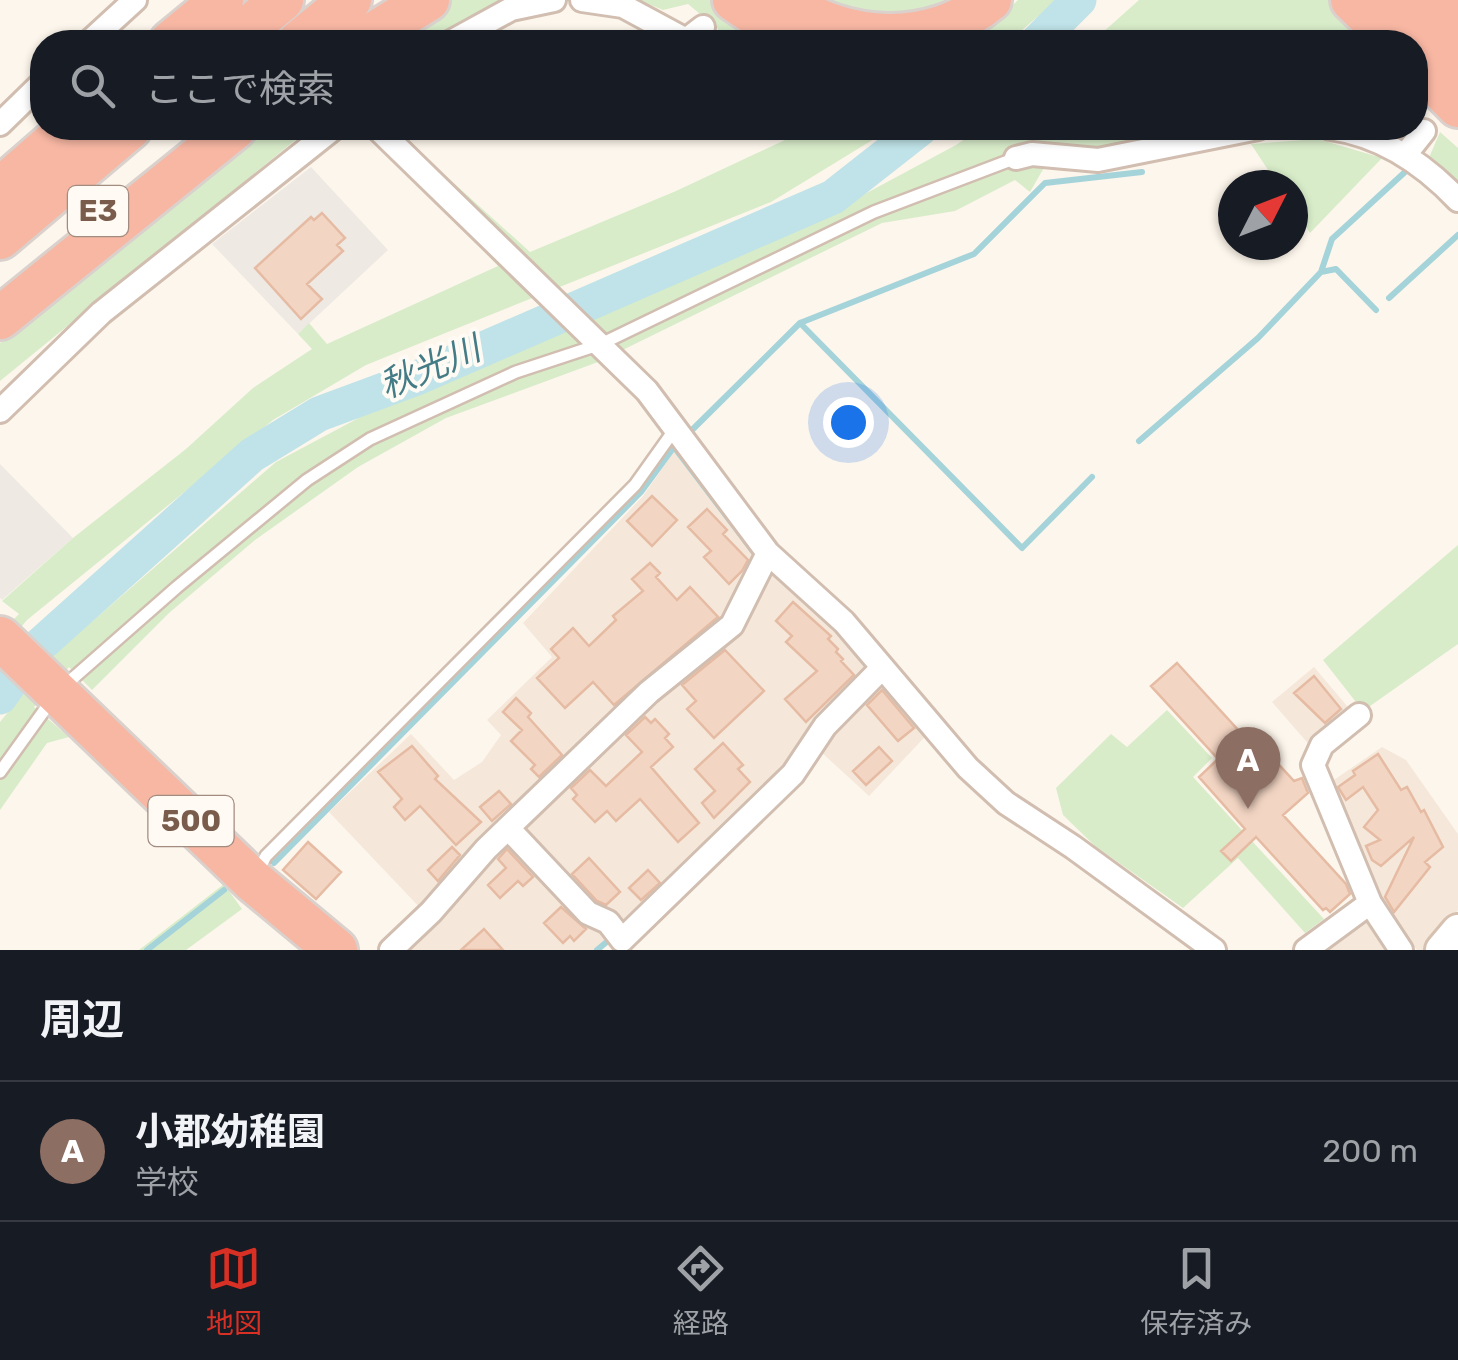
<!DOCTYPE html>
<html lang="ja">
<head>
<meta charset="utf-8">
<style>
	body { margin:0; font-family:Rubik,"Noto Sans JP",sans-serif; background:#242831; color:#f1f3f6 }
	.compass { position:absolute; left:1218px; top:170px; width:90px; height:90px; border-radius:50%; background:#171b24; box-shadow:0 2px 8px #0004; rotate:48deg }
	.you { position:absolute; left:848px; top:422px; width:35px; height:35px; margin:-25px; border:8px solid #fff; border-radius:50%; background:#1a73e8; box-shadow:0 0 0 15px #1a73e833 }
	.badge { display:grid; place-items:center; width:65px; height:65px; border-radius:50%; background:#d93025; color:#fff; font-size:32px; font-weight:700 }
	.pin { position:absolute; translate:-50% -82px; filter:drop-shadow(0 2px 5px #0008) }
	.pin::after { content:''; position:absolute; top:52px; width:35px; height:30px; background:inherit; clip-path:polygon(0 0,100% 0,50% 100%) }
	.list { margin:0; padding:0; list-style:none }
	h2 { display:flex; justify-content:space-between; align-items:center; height:130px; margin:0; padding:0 40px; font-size:42px }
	h2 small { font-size:32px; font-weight:400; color:#9ea1a6 }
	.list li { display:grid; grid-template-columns:65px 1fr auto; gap:30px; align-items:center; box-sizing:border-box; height:140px; padding:0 40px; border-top:2px solid #363941 }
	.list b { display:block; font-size:38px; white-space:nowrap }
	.list p { margin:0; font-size:32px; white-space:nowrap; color:#9ea1a6 }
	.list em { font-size:32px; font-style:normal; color:#9ea1a6 }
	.icon { flex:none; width:55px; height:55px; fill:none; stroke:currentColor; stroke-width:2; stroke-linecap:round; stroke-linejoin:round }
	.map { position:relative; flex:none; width:1458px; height:950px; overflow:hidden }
	.search { position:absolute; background:#171b24; box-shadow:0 2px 8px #0004; left:30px; right:30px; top:30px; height:110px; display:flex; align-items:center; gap:25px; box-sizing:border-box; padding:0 35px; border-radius:40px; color:#9ea1a6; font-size:38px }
	.sheet { height:270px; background:#171b24 }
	nav { display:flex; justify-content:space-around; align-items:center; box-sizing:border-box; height:140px; border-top:2px solid #363941; background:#171b24; font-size:28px; color:#9ea1a6 }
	nav a { display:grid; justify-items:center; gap:5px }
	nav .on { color:#d93025 }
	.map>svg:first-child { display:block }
</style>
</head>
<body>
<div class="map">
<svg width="1458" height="950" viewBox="0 0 1458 950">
	<rect width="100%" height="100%" fill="#fdf6ec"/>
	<path fill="#f5e8da" d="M691 442 773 553 938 723 869 796 820 751 596 950H380L423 911 329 812 411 734 454 780 482 762 501 735 487 720 552 657 523 623 643 496 673 453Z
		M1314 667 1364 726 1334 745 1312 748 1272 702Z
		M1382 747 1406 760 1458 834V910L1427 950H1417L1388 913 1328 784Z
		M1357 921 1370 922 1389 950H1316Z"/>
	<path fill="#efe9e4" d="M311 167 388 250 298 334 212 244Z
		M0 464 73 538 2 600 0 598Z"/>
	<path fill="#d8ecc9" d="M452 0H504L430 42H386Z
		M639 0H712L768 42H722L718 29 688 4 663 10Z
		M814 0H962L926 17 878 19Z
		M1018 0H1057L1008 42H951L1001 16Z
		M1139 0H1333L1377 42H1092Z
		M263 128H310L0 381V343L218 158Z
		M393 128 530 252 676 191 800 133 793 128H892L771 202 366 365 273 420 27 620 0 652V633L19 614 2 601 73 538 186 449 253 388 312 349 298 334 309 323 327 344 498 266 368 129Z
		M981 128H1216L1099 149 1057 145 1030 192 1015 180 955 211 882 223 598 362 446 418 358 467 255 540 169 613 92 690 69 667 34 707 69 737 47 743 0 810V722L57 652 276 462 368 413 507 357 794 232 956 145Z
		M1440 132 1458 148V189L1428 160Z
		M1318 139 1382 158 1310 233 1293 207V185H1278L1251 144Z
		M1458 545V644L1363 711 1323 660Z
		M1167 710 1212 758 1193 777 1324 919 1305 933 1238 858 1183 908 1095 846 1063 815 1056 788 1111 734 1127 747Z
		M224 884 242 909 186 950H139Z"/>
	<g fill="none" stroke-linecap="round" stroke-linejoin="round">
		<path stroke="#a5d3da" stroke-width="6" d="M1321 272 1336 269 1376 310
			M1389 298 1458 235
			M800 323 974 254 1045 183 1142 172
			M693 429 800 323 1022 548 1092 477
			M1139 441 1258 338 1321 272 1332 239 1405 172
			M274 863 641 492 674 447 753 551
			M147 950 224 890
			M597 950 609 940"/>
		<path stroke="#bfe3e8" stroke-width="35" d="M1037 42 1079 0
			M0 697 30 654 252 455 319 414 419 377 833 197 921 128"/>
	</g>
	<path fill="#f3d5c3" stroke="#e6bba3" stroke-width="2.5" d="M322 213 345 238 337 245 343 251 307 284 322 299 301 319 255 268 311 217 314 220Z
		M652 496 677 520 652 546 627 521Z
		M707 509 727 530 723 534 748 560 742 571 729 584 704 557 711 551 688 527Z
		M650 563 660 573 656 577 677 600 690 587 718 617 614 705 593 682 565 708 537 678 559 658 551 649 573 628 589 646 616 620 613 616 643 591 632 579Z
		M793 602 831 636 828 639 838 649 836 652 843 659 841 661 854 675 806 722 785 699 817 671 786 642 792 636 776 621Z
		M725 650 764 691 714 738 687 709 696 701 682 685Z
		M1177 663 1241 733 1246 729 1294 781 1302 778 1308 793 1283 815 1346 884 1350 894 1330 912 1326 908 1323 910 1256 837 1231 861 1221 851 1245 829 1199 777 1218 759 1151 686Z
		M1314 676 1341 709 1325 723 1294 693Z
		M882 690 914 728 898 741 867 705Z
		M516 698 531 713 528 717 562 755 539 777 531 769 535 765 511 741 522 730 503 712Z
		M645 717 651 723 655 719 669 734 665 738 673 747 651 767 699 823 678 842 640 799 616 821 607 811 595 822 573 799 577 795 571 788 590 770 606 786 642 752 626 735Z
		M723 743 743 765 738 769 750 782 714 818 702 803 715 791 695 769Z
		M412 746 438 776 435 779 481 822 456 845 420 806 405 820 394 807 402 799 378 772Z
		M879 747 892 761 866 785 853 771Z
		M1378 754 1401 790 1407 787 1421 812 1424 810 1443 847 1425 862 1430 867 1394 912 1385 897 1414 837 1381 866 1372 860 1366 846 1380 840 1364 827 1378 810 1363 787 1346 800 1338 787 1355 775 1353 771Z
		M499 791 511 804 492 821 480 807Z
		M308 842 341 872 316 899 283 870Z
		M452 847 460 855 438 881 428 870Z
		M507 849 533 877 523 886 518 881 500 898 488 885 506 868 498 859Z
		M589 858 620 892 606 905 597 901 572 874Z
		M648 870 660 883 641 900 629 888Z
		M561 907 586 929 574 941 570 936 563 943 544 923Z
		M484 929 503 950H461Z"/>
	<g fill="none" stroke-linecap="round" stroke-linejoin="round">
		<g stroke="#d1beb0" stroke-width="16">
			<path id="lane" d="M63 687 177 587 307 480 370 439 516 372 601 344 874 212 1016 158
				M0 772 51 701
				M257 873 266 856 635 485 675 429"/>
		</g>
		<g stroke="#d1beb0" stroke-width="28">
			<path id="street" d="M582 0 623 6 686 40 703 27
				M89 42 135 0
				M451 42 511 9 554 0
				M0 124 42 83
				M377 128 647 391 768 553 844 622 968 768 1006 803 1073 847 1214 950
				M1330 128C1381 135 1422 162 1458 200
				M1405 155 1424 131
				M1016 158 1032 154 1098 160 1258 128
				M0 411 101 313 334 128
				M1359 715 1322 745 1313 765 1370 903
				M508 828 588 913 608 922 622 940 793 774 825 726 882 668
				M391 950 431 912 486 849 649 692 732 625 768 553
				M1306 950 1370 903 1401 950"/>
		</g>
		<g stroke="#d6c0b0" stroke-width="38">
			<path id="secondary" d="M1442 950 1458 931"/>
		</g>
		<g stroke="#dad1cd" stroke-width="48">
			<path id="highway" d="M734 0 796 42
				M785 0C843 45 933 48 990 0
				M1352 0 1395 42
				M1395 0 1458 65
				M1443 0 1458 15
				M171 42 222 0
				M231 42 282 0
				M299 42 350 0
				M360 42 428 0
				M1416 63 1458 106
				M0 189 70 128
				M0 238 130 128
				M0 318 235 128
				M0 638 253 881 336 950"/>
		</g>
		<use href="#lane" stroke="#fff" stroke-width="11"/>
		<use href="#street" stroke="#fff" stroke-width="22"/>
		<use href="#secondary" stroke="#fff" stroke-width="32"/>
		<use href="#highway" stroke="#f7b7a3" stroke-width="42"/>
	</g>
	<g text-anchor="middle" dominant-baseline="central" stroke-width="8" stroke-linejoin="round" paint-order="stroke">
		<g fill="#fffaf3" stroke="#a28b7f" stroke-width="2.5">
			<rect x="68" y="186" width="60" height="50" rx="8"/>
			<rect x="148.5" y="796" width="85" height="50" rx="8"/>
		</g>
		<g font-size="30" font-weight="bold" fill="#7a5c4d">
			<text x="98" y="211">E3</text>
			<text x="191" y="821">500</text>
		</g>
		<g font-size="35" font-style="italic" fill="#437c86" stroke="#fffaf3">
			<text transform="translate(430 367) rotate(-23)">秋光川</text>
		</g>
	</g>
</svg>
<svg class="compass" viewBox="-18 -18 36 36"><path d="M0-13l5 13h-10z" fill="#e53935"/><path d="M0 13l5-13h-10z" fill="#9ea1a6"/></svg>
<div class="you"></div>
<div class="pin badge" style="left:1248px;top:809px;background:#8d6e63">A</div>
<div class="search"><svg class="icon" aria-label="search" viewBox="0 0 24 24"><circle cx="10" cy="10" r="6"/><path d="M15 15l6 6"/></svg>ここで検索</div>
</div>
<section class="sheet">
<h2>周辺<small></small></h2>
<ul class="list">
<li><span class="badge" style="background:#8d6e63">A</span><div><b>小郡幼稚園</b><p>学校</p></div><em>200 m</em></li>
</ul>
</section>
<nav>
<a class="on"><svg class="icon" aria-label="map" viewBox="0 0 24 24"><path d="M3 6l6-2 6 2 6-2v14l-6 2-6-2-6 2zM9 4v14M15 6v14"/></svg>地図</a>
<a><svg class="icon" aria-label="directions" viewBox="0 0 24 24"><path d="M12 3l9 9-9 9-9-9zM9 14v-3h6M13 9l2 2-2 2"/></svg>経路</a>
<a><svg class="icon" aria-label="saved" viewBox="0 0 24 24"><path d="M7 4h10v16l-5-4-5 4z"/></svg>保存済み</a>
</nav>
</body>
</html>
